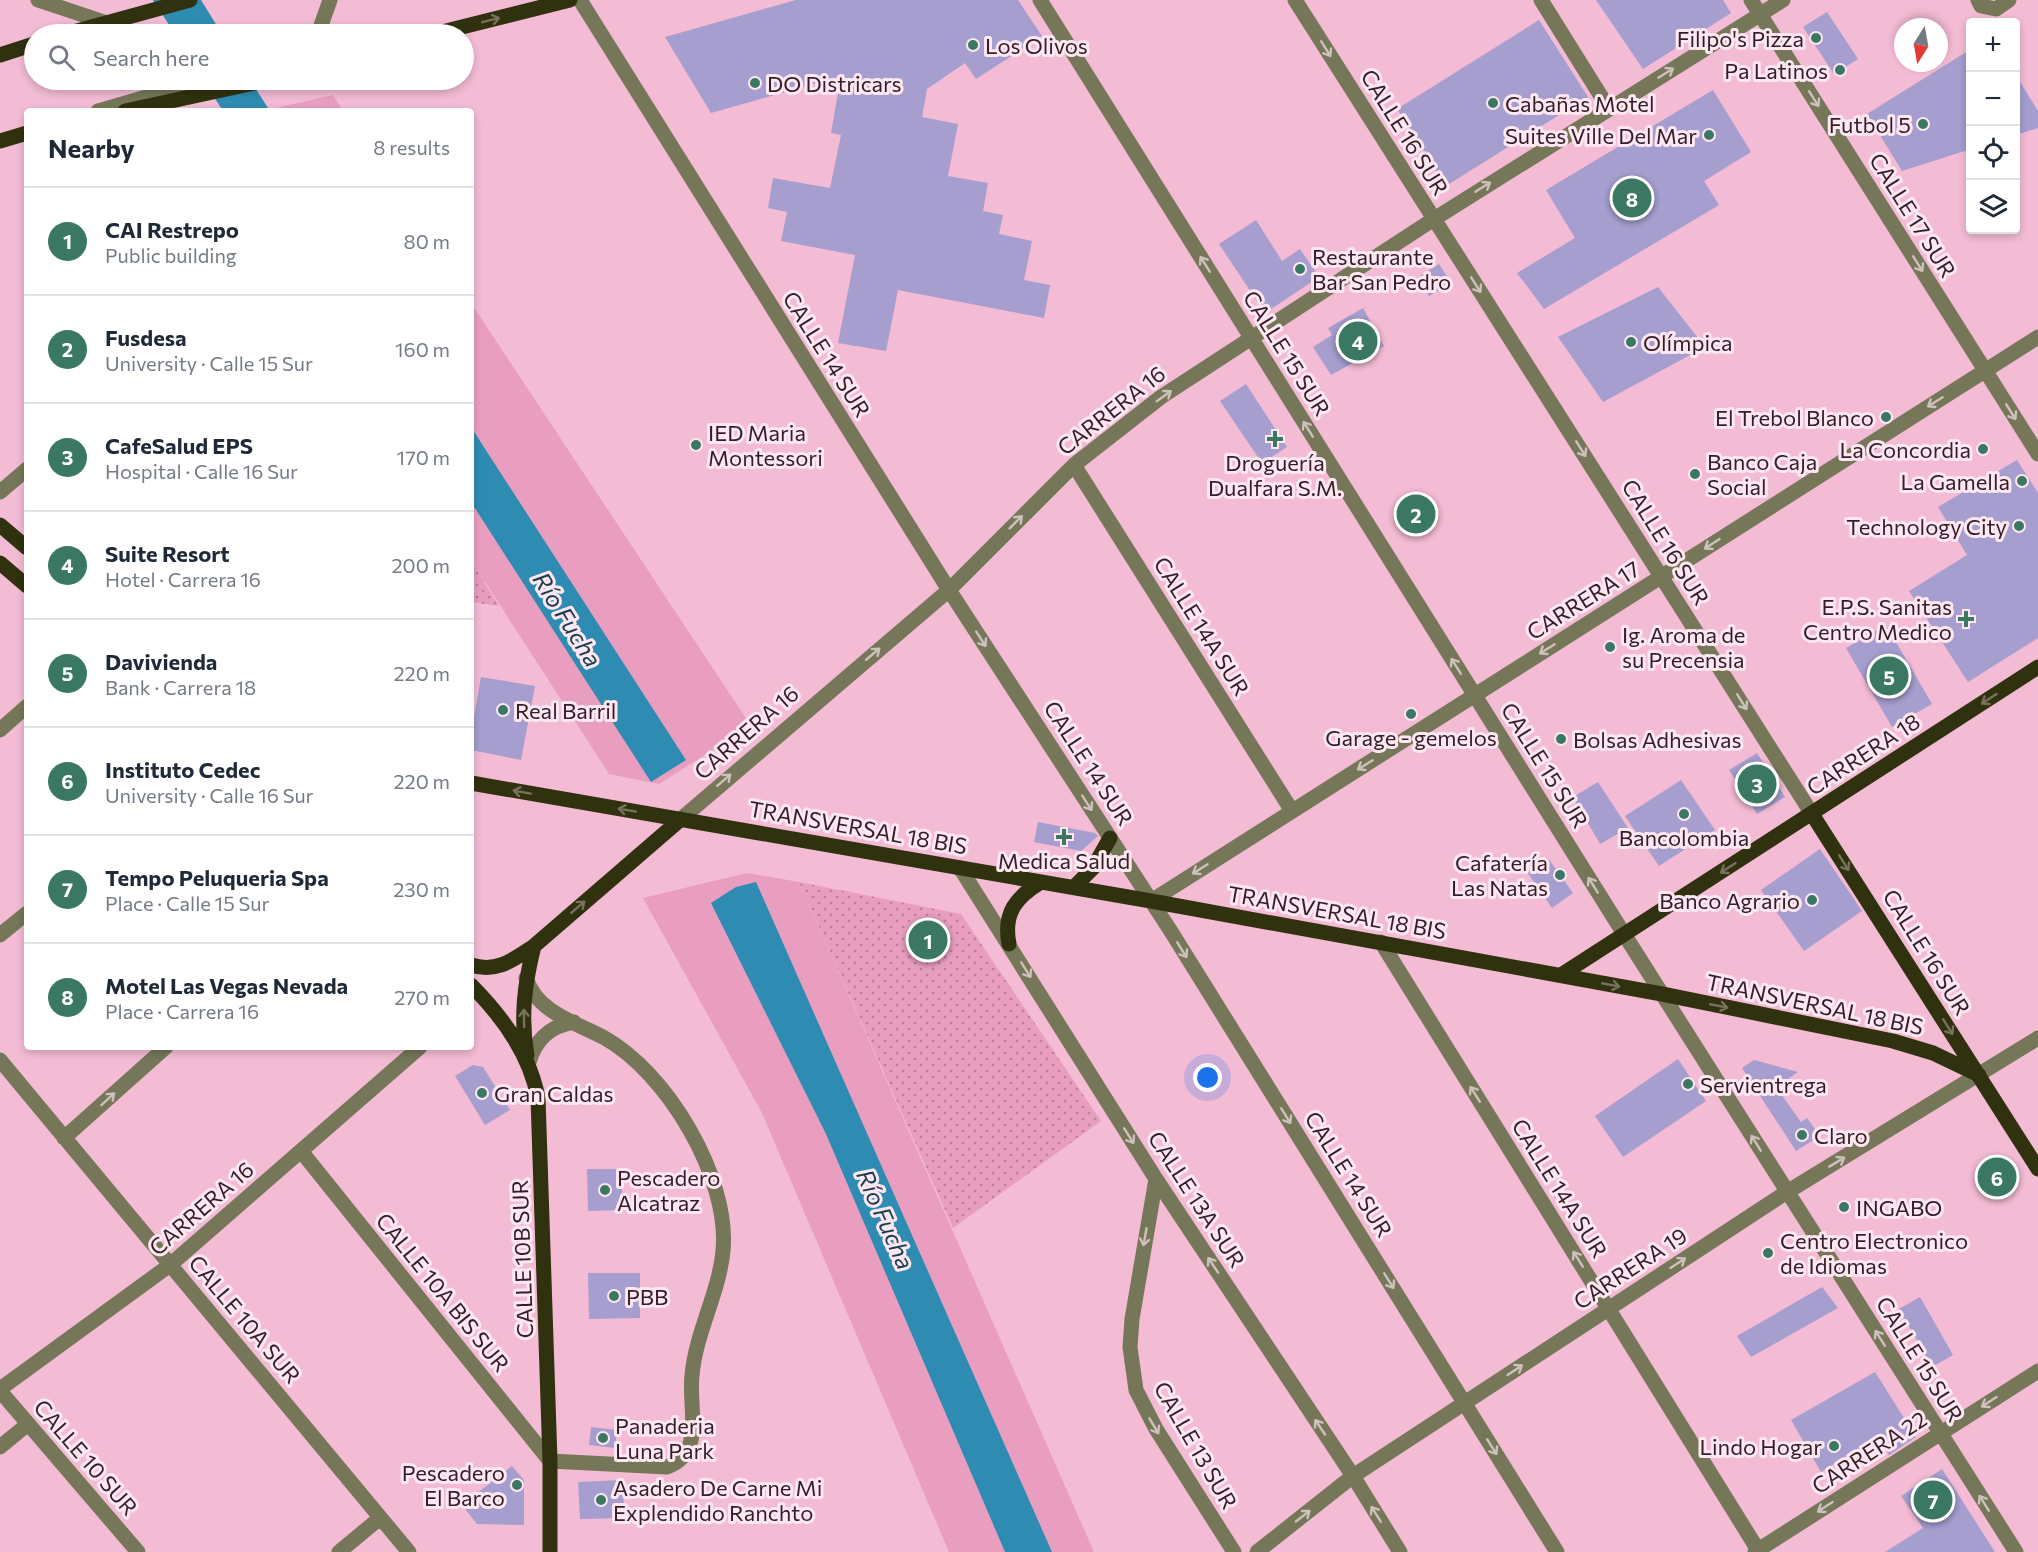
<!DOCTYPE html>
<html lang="en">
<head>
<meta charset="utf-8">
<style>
	body { margin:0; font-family:Commissioner,sans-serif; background:#f2f2f3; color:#1f2937 }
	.controls { position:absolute; right:18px; top:18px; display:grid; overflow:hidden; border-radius:6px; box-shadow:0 3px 9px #0003 }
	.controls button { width:54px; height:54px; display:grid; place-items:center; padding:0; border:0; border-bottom:2px solid #e0e1e3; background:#fff; color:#1f2937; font:30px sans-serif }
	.compass { position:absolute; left:1894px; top:18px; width:54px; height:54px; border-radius:50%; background:#fff; box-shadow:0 3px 9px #0003; rotate:191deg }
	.you { position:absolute; left:1208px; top:1078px; width:21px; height:21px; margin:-15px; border:4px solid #fff; border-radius:50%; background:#1a73e8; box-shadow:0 0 0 9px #1a73e833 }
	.badge { display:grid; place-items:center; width:39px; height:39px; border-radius:50%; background:#3a7864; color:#fff; font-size:20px; font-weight:700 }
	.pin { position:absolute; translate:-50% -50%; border:3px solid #fff; box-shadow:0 2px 6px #0006 }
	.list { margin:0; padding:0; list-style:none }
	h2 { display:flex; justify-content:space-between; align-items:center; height:78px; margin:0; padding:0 24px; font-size:26px }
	h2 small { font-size:20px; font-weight:400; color:#747a83 }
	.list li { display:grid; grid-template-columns:39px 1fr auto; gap:18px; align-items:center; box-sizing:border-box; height:108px; padding:0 24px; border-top:2px solid #e0e1e3 }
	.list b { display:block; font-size:22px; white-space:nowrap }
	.list p { margin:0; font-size:20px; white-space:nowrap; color:#747a83 }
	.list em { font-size:20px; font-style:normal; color:#747a83 }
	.icon { flex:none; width:33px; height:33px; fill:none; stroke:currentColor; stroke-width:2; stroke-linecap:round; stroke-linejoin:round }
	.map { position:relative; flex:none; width:2038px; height:1552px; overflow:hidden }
	.search { position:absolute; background:#fff; box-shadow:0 3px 9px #0003; left:24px; top:24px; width:450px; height:66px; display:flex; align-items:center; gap:15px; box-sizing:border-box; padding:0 21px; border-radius:33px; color:#747a83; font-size:22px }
	.panel { position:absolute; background:#fff; box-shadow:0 3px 9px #0003; left:24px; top:108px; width:450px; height:942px; border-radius:6px }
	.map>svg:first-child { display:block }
</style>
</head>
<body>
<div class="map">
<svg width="2038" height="1552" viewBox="0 0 2038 1552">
	<defs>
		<pattern id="park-dots" width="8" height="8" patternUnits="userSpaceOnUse" patternTransform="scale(1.5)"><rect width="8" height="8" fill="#e99ec0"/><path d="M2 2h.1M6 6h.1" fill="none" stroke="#bd809c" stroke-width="1.8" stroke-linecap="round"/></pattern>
	</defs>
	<rect width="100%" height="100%" fill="#f3bbd4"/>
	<path fill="#e99ec0" d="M333 95 343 111H262Z
		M471 303 751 726 659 784 609 774 471 560Z
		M747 873 799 882 1094 1552H949L762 1113 643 898Z"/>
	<path fill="url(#park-dots)" d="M471 560 499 606 471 602Z
		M799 882 961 914 1101 1121 953 1228Z"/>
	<path fill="#2e8bb2" d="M153 0H201L222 34H175Z
		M203 80H250L270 111H223Z
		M471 427 686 760 651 782 471 502Z
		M756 882 1052 1552H1005L826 1134 711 903 736 887Z"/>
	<path fill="#a59ecf" d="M796 0H1018L1042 36 976 79 965 63 927 89 922 117 958 124 948 176 988 183 983 211 1003 215 999 234 1032 241 1024 280 1050 285 1044 318 898 290 886 351 838 343 855 255 781 241 787 212 768 208 773 178 830 188 841 135 831 133 841 76 711 113 665 37Z
		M1596 0H1723L1731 13 1643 69Z
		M1827 12 1858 59 1834 74 1803 27Z
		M1539 20 1588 97 1446 186 1397 109Z
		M1971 49V149L1902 171 1867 114Z
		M2016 75 2038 111V128L2016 135Z
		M1713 90 1751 152 1704 181 1719 205 1544 309 1517 273 1575 238 1546 190Z
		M1256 220 1282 261 1300 249 1319 277 1265 313 1219 244Z
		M1439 264 1451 283 1429 296 1417 278Z
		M1658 287 1705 347 1603 402 1558 337Z
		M1363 308 1384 346 1331 375 1313 347 1332 335 1328 328Z
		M1246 384 1287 447 1262 463 1220 401Z
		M2017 460 2038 493V638L1968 682 1909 591 1967 555 1938 507Z
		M1886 625 1932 704 1892 727 1846 648Z
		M481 677 535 686 521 760 471 750V734Z
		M1757 753 1785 797 1757 814 1729 770Z
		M1681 780 1715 830 1659 866 1625 816Z
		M1598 782 1628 828 1600 844 1573 797Z
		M1038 822 1095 833 1098 836 1081 851 1034 842Z
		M1820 849 1862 911 1804 951 1761 890Z
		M1548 858 1573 893 1552 908 1527 872Z
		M920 924 940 926 937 955 917 953Z
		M1678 1059 1706 1101 1623 1157 1595 1116Z
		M1754 1060 1798 1072 1776 1087 1801 1122 1807 1118 1820 1136 1796 1151 1742 1068Z
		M473 1065 483 1067 510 1110 485 1125 455 1076Z
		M587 1169H622V1210L588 1211Z
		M588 1273H640V1318L589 1319Z
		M1822 1287 1838 1308 1751 1357 1737 1336Z
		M1920 1297 1953 1355 1932 1367 1899 1309Z
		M1875 1372 1916 1437 1889 1455 1878 1437 1821 1472 1791 1420Z
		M591 1427 617 1430 615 1448 589 1445Z
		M512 1466 524 1480V1525L477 1524 462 1505Z
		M1942 1469 1995 1552H1885L1923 1528 1901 1496Z
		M623 1480 624 1518 580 1519 578 1482Z"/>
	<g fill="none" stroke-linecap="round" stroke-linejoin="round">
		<path stroke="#757758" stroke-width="15" d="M38 0 107 23
			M580 0 949 590 1172 933 1557 1552
			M1040 0 1624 934 2016 1552
			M1295 0 1812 814
			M1541 0 1609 109
			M1751 0 2038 454
			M1978 0 1981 6 1996 9 2009 0
			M318 34 330 0
			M98 111 205 80
			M1074 465 1292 811
			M0 492 27 469
			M0 730 27 706
			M681 819 949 590 1074 465 1161 397 1434 219 1783 0
			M960 868 1156 1179 1353 1476 1400 1552
			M1151 901 2038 337
			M0 935 27 913
			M1381 942 1758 1550
			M0 1060 409 1552
			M529 1062C536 1039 550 1026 574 1022
			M64 1138 166 1047
			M301 1151 550 1461 667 1467C706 1453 688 1407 692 1375 696 1332 719 1293 723 1251 730 1178 667 1072 603 1037 574 1022 537 1012 526 978
			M1156 1179 1132 1319 1130 1347 1136 1390 1156 1429 1234 1552
			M0 1389 170 1265 420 1047
			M0 1391 138 1552
			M0 1447 28 1424
			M339 1552 380 1518
			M1257 1552 1353 1476 1787 1192 2038 1038
			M1755 1552 2038 1371"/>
		<path stroke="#30310e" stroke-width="15" d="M66 34 190 0
			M434 34 570 0
			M0 55 34 44
			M125 111 268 80
			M0 141 27 133
			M0 525 27 548
			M0 563 27 586
			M471 783 1151 901 1662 994 1893 1041 1933 1053 1979 1075
			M1812 814 2038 1169
			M1074 887 1093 868 1110 838
			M1009 944C1003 913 1016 897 1041 882
			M471 965C497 973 513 960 534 946L681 819
			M1561 975 2038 667
			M471 985C502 1016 530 1054 538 1098L550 1461V1552
			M527 1055C520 1017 525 982 534 946"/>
	</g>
	<defs><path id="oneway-shaft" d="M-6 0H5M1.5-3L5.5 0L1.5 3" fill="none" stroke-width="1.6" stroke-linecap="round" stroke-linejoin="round" transform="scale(1.5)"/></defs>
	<g stroke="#78715d">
		<use href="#oneway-shaft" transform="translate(491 20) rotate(-14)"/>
		<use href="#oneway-shaft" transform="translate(1989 699) rotate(147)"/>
		<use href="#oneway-shaft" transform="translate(522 792) rotate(-170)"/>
		<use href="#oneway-shaft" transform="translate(627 810) rotate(-170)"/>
		<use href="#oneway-shaft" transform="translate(1844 863) rotate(58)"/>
		<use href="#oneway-shaft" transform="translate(1728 868) rotate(147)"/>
		<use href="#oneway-shaft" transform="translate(578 907) rotate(-41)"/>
		<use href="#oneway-shaft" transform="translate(1611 985) rotate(11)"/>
		<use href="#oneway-shaft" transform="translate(1719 1006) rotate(11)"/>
		<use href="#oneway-shaft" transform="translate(524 1018) rotate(-91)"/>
		<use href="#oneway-shaft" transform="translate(1948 1027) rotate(58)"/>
	</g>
	<g stroke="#cec0bb">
		<use href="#oneway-shaft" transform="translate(1326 49) rotate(58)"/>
		<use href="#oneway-shaft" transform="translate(1666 73) rotate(-32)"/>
		<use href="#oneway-shaft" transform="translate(1814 99) rotate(58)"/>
		<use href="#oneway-shaft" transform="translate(1483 187) rotate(-32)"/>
		<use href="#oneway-shaft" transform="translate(1205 264) rotate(-122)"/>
		<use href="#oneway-shaft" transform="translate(1918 264) rotate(58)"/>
		<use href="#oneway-shaft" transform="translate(1476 285) rotate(58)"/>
		<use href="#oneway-shaft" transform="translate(1164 396) rotate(-35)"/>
		<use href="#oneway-shaft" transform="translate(1935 402) rotate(148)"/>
		<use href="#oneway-shaft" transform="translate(2011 412) rotate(58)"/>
		<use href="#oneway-shaft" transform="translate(1308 429) rotate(-122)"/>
		<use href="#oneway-shaft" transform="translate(1581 449) rotate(58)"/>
		<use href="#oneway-shaft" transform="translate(1016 522) rotate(-45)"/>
		<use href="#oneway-shaft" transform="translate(1712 544) rotate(147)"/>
		<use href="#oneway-shaft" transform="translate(981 639) rotate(57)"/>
		<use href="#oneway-shaft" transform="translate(1547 649) rotate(148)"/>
		<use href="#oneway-shaft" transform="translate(873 654) rotate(-40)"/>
		<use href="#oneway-shaft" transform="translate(1456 666) rotate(-122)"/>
		<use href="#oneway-shaft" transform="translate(1742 702) rotate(58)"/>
		<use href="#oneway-shaft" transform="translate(1365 765) rotate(148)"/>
		<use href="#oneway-shaft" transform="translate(724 780) rotate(-41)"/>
		<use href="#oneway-shaft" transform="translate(1087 803) rotate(57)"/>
		<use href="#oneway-shaft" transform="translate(1200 869) rotate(148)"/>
		<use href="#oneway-shaft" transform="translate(1593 885) rotate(-122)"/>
		<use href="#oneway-shaft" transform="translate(1182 950) rotate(58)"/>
		<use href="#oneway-shaft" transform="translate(1026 970) rotate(58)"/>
		<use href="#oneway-shaft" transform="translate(1475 1094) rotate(-122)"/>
		<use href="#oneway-shaft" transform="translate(108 1099) rotate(-42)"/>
		<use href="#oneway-shaft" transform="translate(1286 1116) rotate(58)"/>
		<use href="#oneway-shaft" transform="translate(1129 1136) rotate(58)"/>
		<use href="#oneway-shaft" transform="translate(1756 1143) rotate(-122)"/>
		<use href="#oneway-shaft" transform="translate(1837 1162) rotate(-31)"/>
		<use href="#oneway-shaft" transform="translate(1145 1237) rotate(100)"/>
		<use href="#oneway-shaft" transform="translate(1578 1259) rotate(-122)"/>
		<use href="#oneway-shaft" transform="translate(1678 1263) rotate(-33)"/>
		<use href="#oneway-shaft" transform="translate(1213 1265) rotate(-124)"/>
		<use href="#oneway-shaft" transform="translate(1389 1281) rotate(58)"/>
		<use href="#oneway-shaft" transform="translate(1880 1338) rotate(-122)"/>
		<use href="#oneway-shaft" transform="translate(1515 1370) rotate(-33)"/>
		<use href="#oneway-shaft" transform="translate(1989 1402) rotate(147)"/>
		<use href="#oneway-shaft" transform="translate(1154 1426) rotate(59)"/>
		<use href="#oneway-shaft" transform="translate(1320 1427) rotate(-124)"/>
		<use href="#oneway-shaft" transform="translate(1492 1447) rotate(58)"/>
		<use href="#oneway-shaft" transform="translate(1984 1503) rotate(-122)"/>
		<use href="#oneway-shaft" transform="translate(1825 1507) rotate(147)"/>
		<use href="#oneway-shaft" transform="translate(1376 1514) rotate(-122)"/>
		<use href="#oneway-shaft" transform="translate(1303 1516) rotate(-38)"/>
	</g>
	<g fill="#3a7864" stroke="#fee7f1" stroke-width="2">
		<circle cx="1816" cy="38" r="6"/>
		<circle cx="973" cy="45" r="6"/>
		<circle cx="1840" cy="70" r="6"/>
		<circle cx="755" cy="83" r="6"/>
		<circle cx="1493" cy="103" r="6"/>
		<circle cx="1923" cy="124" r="6"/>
		<circle cx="1709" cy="135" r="6"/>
		<circle cx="1300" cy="269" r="6"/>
		<circle cx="1631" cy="342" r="6"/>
		<circle cx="1886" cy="417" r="6"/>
		<path d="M1272 430h6v6h6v6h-6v6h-6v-6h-6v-6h6z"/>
		<circle cx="696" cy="445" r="6"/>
		<circle cx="1983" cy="449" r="6"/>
		<circle cx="1695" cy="474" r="6"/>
		<circle cx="2022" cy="481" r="6"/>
		<circle cx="2019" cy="526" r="6"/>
		<path d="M1963 610h6v6h6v6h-6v6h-6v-6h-6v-6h6z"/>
		<circle cx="1610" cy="647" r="6"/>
		<circle cx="503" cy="710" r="6"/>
		<circle cx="1411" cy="714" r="6"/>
		<circle cx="1561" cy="739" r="6"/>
		<circle cx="1684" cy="814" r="6"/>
		<path d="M1061 828h6v6h6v6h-6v6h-6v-6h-6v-6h6z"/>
		<circle cx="1560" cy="875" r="6"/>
		<circle cx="1812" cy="900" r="6"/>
		<circle cx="1688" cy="1084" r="6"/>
		<circle cx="482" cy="1093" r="6"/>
		<circle cx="1802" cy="1135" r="6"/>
		<circle cx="605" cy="1190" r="6"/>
		<circle cx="1844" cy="1207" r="6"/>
		<circle cx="1768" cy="1253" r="6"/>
		<circle cx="614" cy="1296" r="6"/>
		<circle cx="603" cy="1438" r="6"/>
		<circle cx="1834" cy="1446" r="6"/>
		<circle cx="517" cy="1485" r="6"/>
		<circle cx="601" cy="1500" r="6"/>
	</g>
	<g text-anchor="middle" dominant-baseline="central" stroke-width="6" stroke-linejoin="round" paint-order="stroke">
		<g font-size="22" fill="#321e27" stroke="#fee7f1" text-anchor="start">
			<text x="1804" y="38" text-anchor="end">Filipo's Pizza</text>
			<text x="985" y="45">Los Olivos</text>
			<text x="1828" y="70" text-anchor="end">Pa Latinos</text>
			<text x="767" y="83">DO Districars</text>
			<text x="1505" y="103">Cabañas Motel</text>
			<text x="1911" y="124" text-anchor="end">Futbol 5</text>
			<text x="1697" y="135" text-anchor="end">Suites Ville Del Mar</text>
			<text x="1312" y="256">Restaurante<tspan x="1312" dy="25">Bar San Pedro</tspan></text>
			<text x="1643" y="342">Olímpica</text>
			<text x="1874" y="417" text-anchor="end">El Trebol Blanco</text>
			<text x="708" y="432">IED Maria<tspan x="708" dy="25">Montessori</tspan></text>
			<text x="1971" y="449" text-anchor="end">La Concordia</text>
			<text x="1707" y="461">Banco Caja<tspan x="1707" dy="25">Social</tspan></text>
			<text x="1275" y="462" text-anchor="middle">Droguería<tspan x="1275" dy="25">Dualfara S.M.</tspan></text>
			<text x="2010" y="481" text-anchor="end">La Gamella</text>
			<text x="2007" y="526" text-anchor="end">Technology City</text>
			<text x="1952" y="606" text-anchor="end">E.P.S. Sanitas<tspan x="1952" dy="25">Centro Medico</tspan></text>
			<text x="1622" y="634">Ig. Aroma de<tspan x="1622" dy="25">su Precensia</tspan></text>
			<text x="515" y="710">Real Barril</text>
			<text x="1411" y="737" text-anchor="middle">Garage - gemelos</text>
			<text x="1573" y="739">Bolsas Adhesivas</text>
			<text x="1684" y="837" text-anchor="middle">Bancolombia</text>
			<text x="1064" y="860" text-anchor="middle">Medica Salud</text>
			<text x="1548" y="862" text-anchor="end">Cafatería<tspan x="1548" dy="25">Las Natas</tspan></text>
			<text x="1800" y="900" text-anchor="end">Banco Agrario</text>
			<text x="1700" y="1084">Servientrega</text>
			<text x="494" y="1093">Gran Caldas</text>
			<text x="1814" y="1135">Claro</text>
			<text x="617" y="1177">Pescadero<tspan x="617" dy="25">Alcatraz</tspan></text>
			<text x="1856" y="1207">INGABO</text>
			<text x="1780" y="1240">Centro Electronico<tspan x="1780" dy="25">de Idiomas</tspan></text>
			<text x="626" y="1296">PBB</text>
			<text x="615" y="1425">Panaderia<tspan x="615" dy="25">Luna Park</tspan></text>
			<text x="1822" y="1446" text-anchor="end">Lindo Hogar</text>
			<text x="505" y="1472" text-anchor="end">Pescadero<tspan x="505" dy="25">El Barco</tspan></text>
			<text x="613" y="1487">Asadero De Carne Mi<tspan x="613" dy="25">Explendido Ranchto</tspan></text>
		</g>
		<g font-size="22" fill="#321e27" stroke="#fee7f1">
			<text transform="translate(1405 132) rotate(58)">CALLE 16 SUR</text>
			<text transform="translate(1913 215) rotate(58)">CALLE 17 SUR</text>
			<text transform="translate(1287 353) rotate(58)">CALLE 15 SUR</text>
			<text transform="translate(827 354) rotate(58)">CALLE 14 SUR</text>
			<text transform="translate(1111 410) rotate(-38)">CARRERA 16</text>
			<text transform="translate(1666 542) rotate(58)">CALLE 16 SUR</text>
			<text transform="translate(1583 600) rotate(-32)">CARRERA 17</text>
			<text transform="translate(1202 626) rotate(58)">CALLE 14A SUR</text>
			<text transform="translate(746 732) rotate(-41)">CARRERA 16</text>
			<text transform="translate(1863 754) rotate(-33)">CARRERA 18</text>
			<text transform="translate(1089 763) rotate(57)">CALLE 14 SUR</text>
			<text transform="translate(1545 765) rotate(58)">CALLE 15 SUR</text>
			<text transform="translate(858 827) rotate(10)">TRANSVERSAL 18 BIS</text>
			<text transform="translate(1337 912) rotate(10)">TRANSVERSAL 18 BIS</text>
			<text transform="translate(1927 952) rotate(58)">CALLE 16 SUR</text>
			<text transform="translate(1815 1004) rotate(12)">TRANSVERSAL 18 BIS</text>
			<text transform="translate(1349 1174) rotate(58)">CALLE 14 SUR</text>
			<text transform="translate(1560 1188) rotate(58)">CALLE 14A SUR</text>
			<text transform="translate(1197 1199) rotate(57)">CALLE 13A SUR</text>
			<text transform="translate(201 1208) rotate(-41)">CARRERA 16</text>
			<text transform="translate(522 1259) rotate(-92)">CALLE 10B SUR</text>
			<text transform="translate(1630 1268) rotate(-33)">CARRERA 19</text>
			<text transform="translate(443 1292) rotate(51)">CALLE 10A BIS SUR</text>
			<text transform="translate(245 1319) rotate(50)">CALLE 10A SUR</text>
			<text transform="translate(1920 1359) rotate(58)">CALLE 15 SUR</text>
			<text transform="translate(1196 1445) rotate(60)">CALLE 13 SUR</text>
			<text transform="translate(1869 1452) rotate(-33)">CARRERA 22</text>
			<text transform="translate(86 1457) rotate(49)">CALLE 10 SUR</text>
		</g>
		<g font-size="24" font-style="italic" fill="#173e4f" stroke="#fee7f1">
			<text transform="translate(568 619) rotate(58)">Río Fucha</text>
			<text transform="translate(886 1219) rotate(66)">Río Fucha</text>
		</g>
	</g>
</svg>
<div class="controls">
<button>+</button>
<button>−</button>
<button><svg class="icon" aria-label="locate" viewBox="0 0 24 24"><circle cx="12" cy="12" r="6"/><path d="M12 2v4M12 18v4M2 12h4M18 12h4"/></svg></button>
<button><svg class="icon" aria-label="layers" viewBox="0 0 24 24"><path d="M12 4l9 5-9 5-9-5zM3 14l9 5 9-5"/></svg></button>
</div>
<svg class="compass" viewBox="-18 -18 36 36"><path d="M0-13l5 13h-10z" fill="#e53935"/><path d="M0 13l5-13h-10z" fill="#747a83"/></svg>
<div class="you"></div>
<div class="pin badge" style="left:928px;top:940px">1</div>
<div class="pin badge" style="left:1416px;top:514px">2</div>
<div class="pin badge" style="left:1757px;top:784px">3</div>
<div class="pin badge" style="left:1358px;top:341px">4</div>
<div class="pin badge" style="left:1889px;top:676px">5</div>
<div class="pin badge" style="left:1997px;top:1177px">6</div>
<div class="pin badge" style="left:1933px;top:1500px">7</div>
<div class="pin badge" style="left:1632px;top:198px">8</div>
<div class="search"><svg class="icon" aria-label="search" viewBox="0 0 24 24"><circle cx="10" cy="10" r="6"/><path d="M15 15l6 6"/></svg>Search here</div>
<section class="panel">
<h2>Nearby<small>8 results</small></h2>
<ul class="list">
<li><span class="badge">1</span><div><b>CAI Restrepo</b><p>Public building</p></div><em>80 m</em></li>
<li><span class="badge">2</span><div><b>Fusdesa</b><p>University · Calle 15 Sur</p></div><em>160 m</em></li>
<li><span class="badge">3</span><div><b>CafeSalud EPS</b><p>Hospital · Calle 16 Sur</p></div><em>170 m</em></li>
<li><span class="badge">4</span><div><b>Suite Resort</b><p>Hotel · Carrera 16</p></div><em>200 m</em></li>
<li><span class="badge">5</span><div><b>Davivienda</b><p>Bank · Carrera 18</p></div><em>220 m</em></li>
<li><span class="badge">6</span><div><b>Instituto Cedec</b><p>University · Calle 16 Sur</p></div><em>220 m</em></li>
<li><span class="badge">7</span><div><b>Tempo Peluqueria Spa</b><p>Place · Calle 15 Sur</p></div><em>230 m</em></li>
<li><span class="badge">8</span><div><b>Motel Las Vegas Nevada</b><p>Place · Carrera 16</p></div><em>270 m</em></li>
</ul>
</section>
</div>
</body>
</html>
